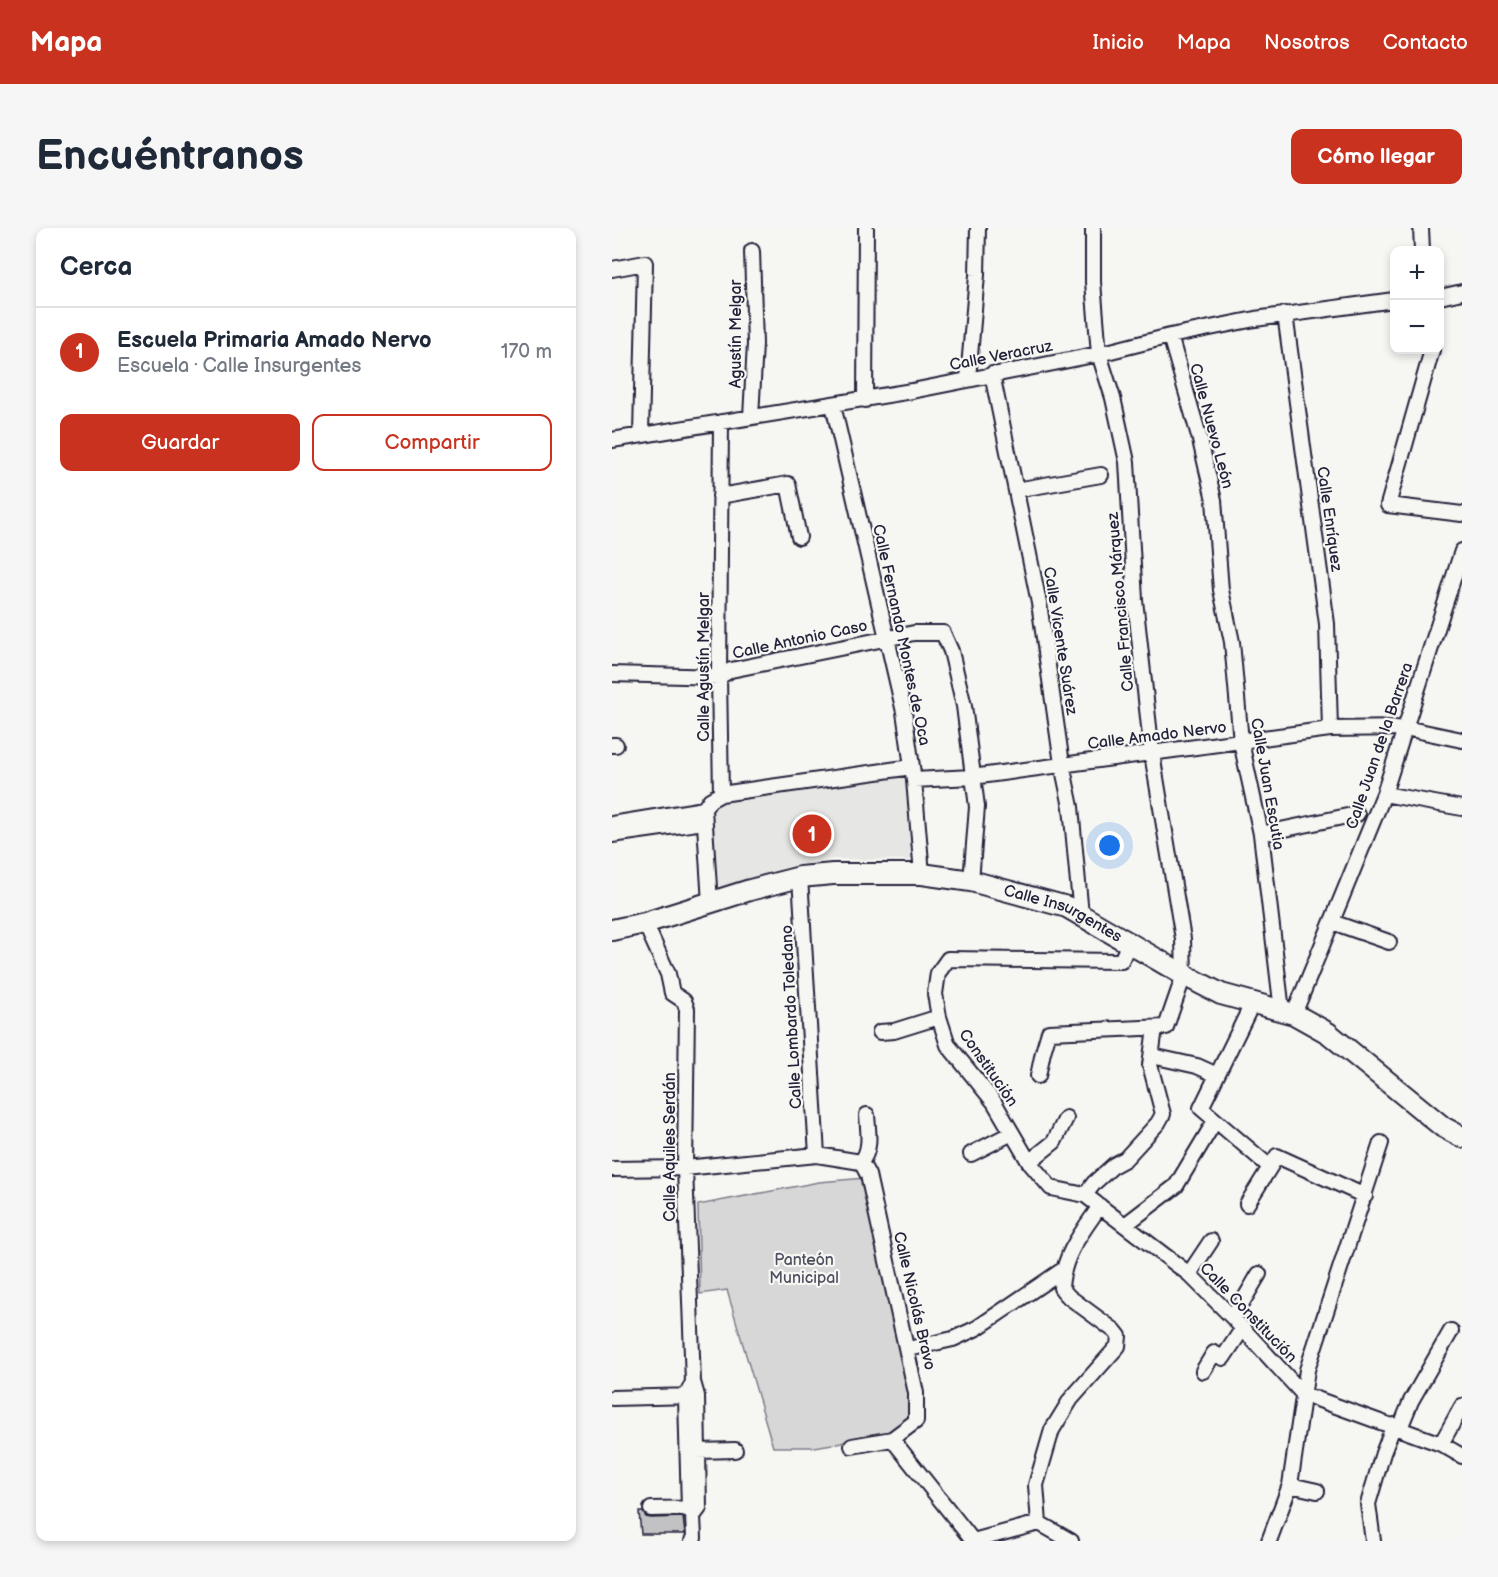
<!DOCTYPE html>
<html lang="es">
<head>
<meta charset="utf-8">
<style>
	body { margin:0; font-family:"Balsamiq Sans",sans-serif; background:#f6f6f7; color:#1f2937 }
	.controls { position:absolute; right:18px; top:18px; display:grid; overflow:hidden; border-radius:12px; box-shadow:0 3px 9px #0003 }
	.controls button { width:54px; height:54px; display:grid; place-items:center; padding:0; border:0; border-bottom:2px solid #e0e1e3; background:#fff; color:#1f2937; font:30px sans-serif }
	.you { position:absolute; left:498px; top:618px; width:21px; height:21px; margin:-15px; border:4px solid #fff; border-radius:50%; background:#1a73e8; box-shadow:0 0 0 9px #1a73e833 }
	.badge { display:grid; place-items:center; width:39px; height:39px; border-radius:50%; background:#c8321e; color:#fff; font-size:20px; font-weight:700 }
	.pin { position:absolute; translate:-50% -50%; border:3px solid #fff; box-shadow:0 2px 6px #0006 }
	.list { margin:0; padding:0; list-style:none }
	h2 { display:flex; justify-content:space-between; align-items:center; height:78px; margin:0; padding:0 24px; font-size:26px }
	h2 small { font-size:20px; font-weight:400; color:#747a83 }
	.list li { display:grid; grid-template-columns:39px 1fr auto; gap:18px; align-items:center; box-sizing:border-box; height:90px; padding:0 24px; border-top:2px solid #e0e1e3 }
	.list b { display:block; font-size:22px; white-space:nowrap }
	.list p { margin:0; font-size:20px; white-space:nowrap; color:#747a83 }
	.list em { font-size:20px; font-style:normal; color:#747a83 }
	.actions { display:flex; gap:12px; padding:18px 24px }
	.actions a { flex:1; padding:14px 0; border:2px solid #c8321e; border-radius:12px; text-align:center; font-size:21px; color:#c8321e }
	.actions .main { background:#c8321e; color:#fff }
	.map { position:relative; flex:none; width:850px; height:1313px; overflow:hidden; border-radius:12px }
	header { display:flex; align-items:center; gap:36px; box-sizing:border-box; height:84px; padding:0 30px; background:#c8321e; color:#fff }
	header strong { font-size:28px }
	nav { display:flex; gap:33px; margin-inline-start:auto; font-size:21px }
	.intro { display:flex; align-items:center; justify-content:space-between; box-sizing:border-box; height:144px; padding:0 36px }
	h1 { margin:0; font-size:42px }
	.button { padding:15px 27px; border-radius:12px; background:#c8321e; color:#fff; font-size:21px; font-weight:700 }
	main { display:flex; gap:36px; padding:0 36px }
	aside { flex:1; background:#fff; border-radius:12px; box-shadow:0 3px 9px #0003 }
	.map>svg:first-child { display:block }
</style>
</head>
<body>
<header>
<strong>Mapa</strong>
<nav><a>Inicio</a><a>Mapa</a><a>Nosotros</a><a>Contacto</a></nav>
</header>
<div class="intro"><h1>Encuéntranos</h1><a class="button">Cómo llegar</a></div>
<main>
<aside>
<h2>Cerca<small></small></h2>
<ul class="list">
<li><span class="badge">1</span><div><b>Escuela Primaria Amado Nervo</b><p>Escuela · Calle Insurgentes</p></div><em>170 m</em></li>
</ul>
<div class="actions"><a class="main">Guardar</a><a>Compartir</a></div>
</aside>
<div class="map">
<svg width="850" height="1313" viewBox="0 0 850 1313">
	<rect width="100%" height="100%" fill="#f6f6f2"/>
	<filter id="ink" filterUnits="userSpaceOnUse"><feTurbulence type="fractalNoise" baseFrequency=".0167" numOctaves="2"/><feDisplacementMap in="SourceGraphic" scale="12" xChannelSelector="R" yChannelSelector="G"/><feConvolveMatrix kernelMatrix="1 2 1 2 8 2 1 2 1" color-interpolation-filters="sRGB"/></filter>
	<g filter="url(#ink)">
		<path fill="#e6e6e4" d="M295 544 302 632 221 631 171 640 107 660 98 581 108 572Z"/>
		<path fill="#d7d7d7" stroke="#7c7c89" stroke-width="1.5" d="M253 950 301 1166 297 1191 276 1207 202 1219H161L115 1062 88 1066 86 977 207 954Z"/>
		<path fill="#c2c2c4" stroke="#22223b" stroke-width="1.5" d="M27 1284H31L34 1289 39 1290 71 1289 73 1306H29Z"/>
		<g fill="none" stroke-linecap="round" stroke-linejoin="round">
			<g stroke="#22223b" stroke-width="18">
				<path id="street" d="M809 0 810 22
					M0 41 33 35 29 206
					M828 69 850 64
					M673 86 715 396 718 501
					M558 108 587 208 602 272 609 362 620 414 629 514 649 606 670 783
					M820 122 776 277 850 286
					M380 146 427 375 450 536 459 579 469 687
					M356 151 365 47 366 0
					M253 172 254 0
					M221 177 292 484 302 552 310 646
					M139 189 143 116 140 23
					M0 212 300 163 487 126 558 108 643 91 782 72
					M404 262 489 247
					M108 268 176 256 187 309
					M0 446 107 449 119 442 302 405H331L339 423 352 478 365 579 359 653
					M0 517H4
					M302 552 360 549 718 501 793 500 850 512
					M109 566 300 539
					M772 566 850 580
					M0 596 92 581
					M649 606 745 586
					M0 607 92 594
					M188 649 205 927
					M98 675 92 581 98 572 109 566 107 449 109 194
					M720 694 777 714
					M33 695 56 746 60 765 72 773 75 781 73 940 81 1154 85 1168 87 1280 81 1288
					M517 715 509 733 336 731 326 745 323 766 327 789 336 817 382 874 417 934 439 960 473 967 577 1046 621 1090 691 1166 829 1216 850 1228
					M640 776 589 880 658 939 665 928 753 968
					M682 786 772 566 850 323
					M268 804 282 803 327 789
					M540 828 585 838 605 847
					M426 848 431 824 437 804 554 799 572 747 571 711 540 526 523 372 515 234 501 170 487 126 481 54V0
					M359 926 400 905
					M249 934 256 947 304 1165V1193L280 1211
					M249 934C260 921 256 903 255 887
					M417 934 442 914 454 890
					M0 941 73 940 205 927 249 934
					M473 967 482 955 502 937 513 931 546 895 551 886 538 837 543 800
					M635 976 658 939
					M513 997 564 958 603 893
					M577 1046 599 1013
					M621 1090 647 1046
					M296 1121 341 1111 365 1100 452 1041
					M591 1143 602 1125 611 1130 631 1100
					M0 1170 82 1168
					M788 1200 799 1173 839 1103
					M829 1216 850 1178
					M240 1218 280 1211 361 1313
					M86 1223 123 1222
					M678 1257 705 1263
					M39 1281 84 1280
					M427 1295 424 1257 440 1202 459 1171 506 1118 507 1108 503 1103 457 1069 449 1060C451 1027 470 1004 488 978
					M80 1313 82 1310 81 1288 77 1281 74 1169 81 1154
					M361 1313 427 1295 459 1313
					M657 1313 678 1257 695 1142 769 915
					M761 1313 756 1276 771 1225 782 1197"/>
			</g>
			<g stroke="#22223b" stroke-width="24">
				<g id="secondary">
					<path id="s1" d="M0 702 33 695 138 662 188 649 221 646H310L359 653 455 679 572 747 609 766 682 786 716 805 831 899 850 909"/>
				</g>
			</g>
			<use href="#street" stroke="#f6f6f2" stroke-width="14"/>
			<use href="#secondary" stroke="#f6f6f2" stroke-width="20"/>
		</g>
	</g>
	<g text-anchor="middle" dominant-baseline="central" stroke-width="4.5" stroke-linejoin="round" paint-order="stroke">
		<g font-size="16" fill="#22223b" stroke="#f6f6f2">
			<text transform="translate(124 106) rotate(-90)">Agustín Melgar</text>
			<text transform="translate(389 128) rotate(-11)">Calle Veracruz</text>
			<text transform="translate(599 198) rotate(75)">Calle Nuevo León</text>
			<text transform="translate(717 291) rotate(82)">Calle Enríquez</text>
			<text transform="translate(509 374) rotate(-95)">Calle Francisco Márquez</text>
			<text transform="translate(289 407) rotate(78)">Calle Fernando Montes de Oca</text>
			<text transform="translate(188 412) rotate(-12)">Calle Antonio Caso</text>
			<text transform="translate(448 413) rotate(81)">Calle Vicente Suárez</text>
			<text transform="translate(92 439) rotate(-90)">Calle Agustín Melgar</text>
			<text transform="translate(545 508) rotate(-7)">Calle Amado Nervo</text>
			<text transform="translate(768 518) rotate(-71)">Calle Juan de la Barrera</text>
			<text transform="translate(655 556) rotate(80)">Calle Juan Escutia</text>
			<text stroke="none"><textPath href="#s1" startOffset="465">Calle Insurgentes</textPath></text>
			<text transform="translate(180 789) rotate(-93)">Calle Lombardo Toledano</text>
			<text transform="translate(376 840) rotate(55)">Constitución</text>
			<text transform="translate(58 919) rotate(-90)">Calle Aquiles Serdán</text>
			<text transform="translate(302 1073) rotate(77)">Calle Nicolás Bravo</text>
			<text transform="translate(636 1085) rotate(46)">Calle Constitución</text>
		</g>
		<g font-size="16" fill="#4f4f62" stroke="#f6f6f2">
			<text x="192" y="1032">Panteón<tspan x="192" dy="18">Municipal</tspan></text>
		</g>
	</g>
</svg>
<div class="controls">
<button>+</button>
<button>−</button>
</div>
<div class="you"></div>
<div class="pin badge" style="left:200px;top:606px">1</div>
</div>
</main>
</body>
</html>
